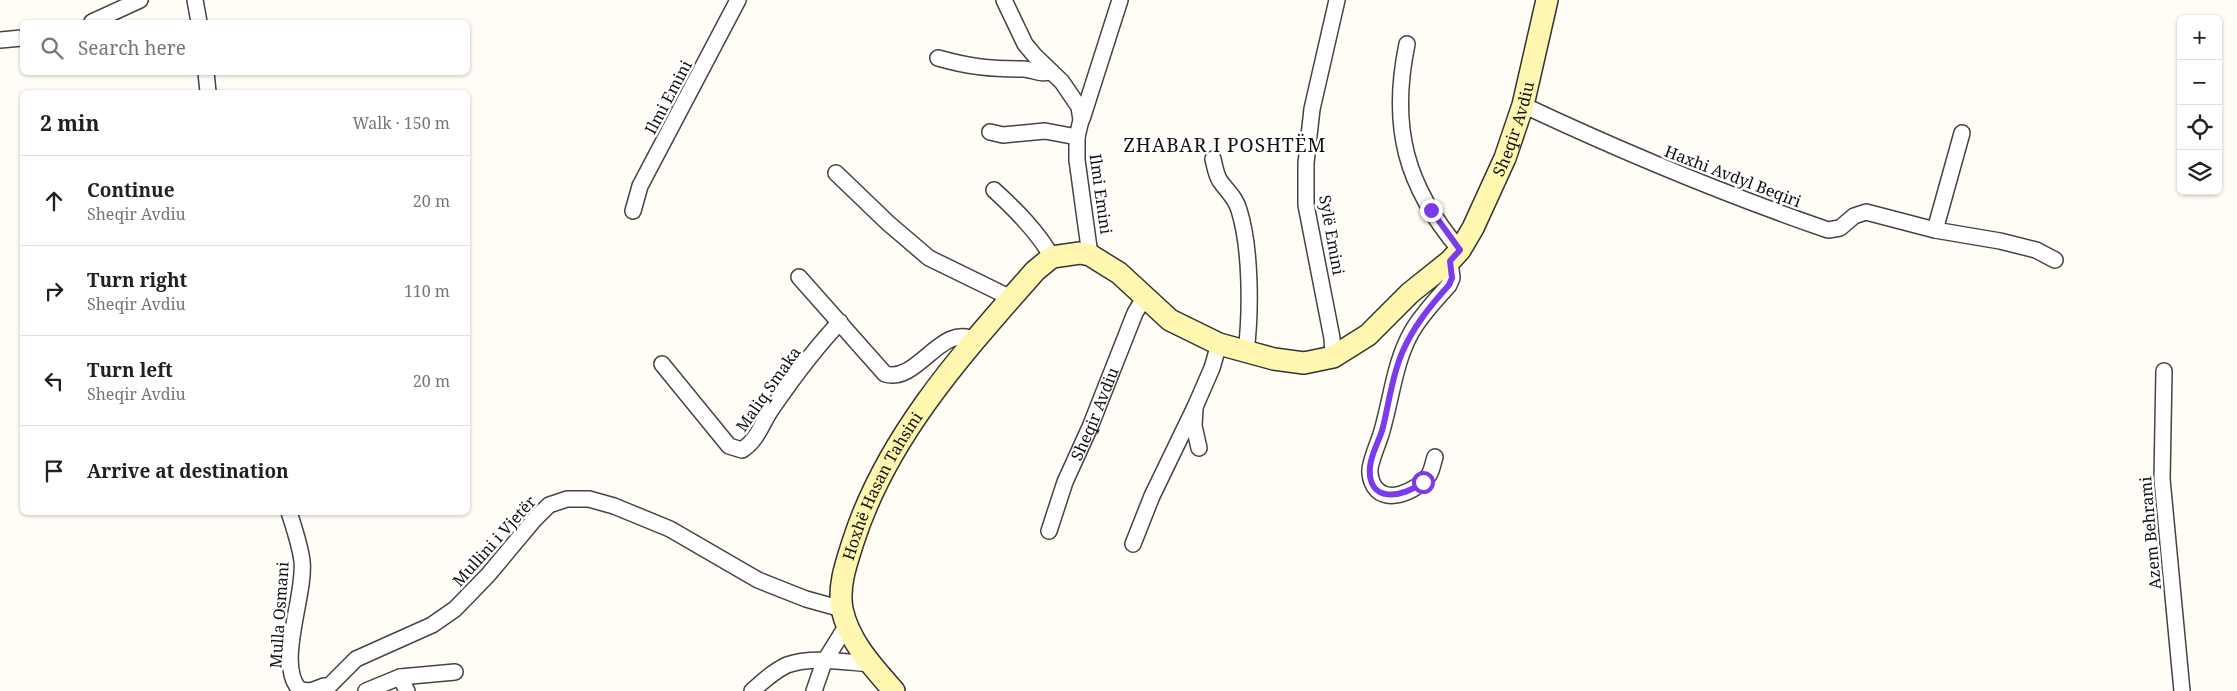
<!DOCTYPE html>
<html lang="en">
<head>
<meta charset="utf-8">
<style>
	body { margin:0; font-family:"Noto Serif",serif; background:#f2f2f2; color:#202124 }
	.controls { position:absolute; right:15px; top:15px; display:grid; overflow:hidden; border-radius:8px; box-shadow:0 1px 4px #0004 }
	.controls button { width:45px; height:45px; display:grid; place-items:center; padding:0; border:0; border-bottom:1px solid #e0e0e0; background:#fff; color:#202124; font:25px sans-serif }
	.stop { position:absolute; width:15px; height:15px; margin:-11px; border:4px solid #7c3aed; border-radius:50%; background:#fff }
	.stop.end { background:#7c3aed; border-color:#fff; box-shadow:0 1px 5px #0008 }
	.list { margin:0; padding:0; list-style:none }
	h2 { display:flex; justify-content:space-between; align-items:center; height:65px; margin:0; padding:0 20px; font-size:21px }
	h2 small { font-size:16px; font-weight:400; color:#757577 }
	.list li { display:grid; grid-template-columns:32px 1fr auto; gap:15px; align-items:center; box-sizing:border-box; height:90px; padding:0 20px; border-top:1px solid #e0e0e0 }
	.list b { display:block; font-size:19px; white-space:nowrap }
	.list p { margin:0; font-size:16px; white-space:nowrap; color:#757577 }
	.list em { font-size:16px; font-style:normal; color:#757577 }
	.icon { flex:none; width:28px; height:28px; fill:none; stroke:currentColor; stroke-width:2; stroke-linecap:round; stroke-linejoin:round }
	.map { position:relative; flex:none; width:2237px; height:691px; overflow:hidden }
	.search { position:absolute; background:#fff; box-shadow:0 1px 4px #0004; left:20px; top:20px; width:450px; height:55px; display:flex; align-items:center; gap:12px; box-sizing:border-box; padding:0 18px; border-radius:8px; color:#757577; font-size:19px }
	.panel { position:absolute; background:#fff; box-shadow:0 1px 4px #0004; left:20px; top:90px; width:450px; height:425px; border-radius:8px }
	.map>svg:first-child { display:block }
</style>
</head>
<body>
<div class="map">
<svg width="2237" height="691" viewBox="0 0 2237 691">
	<rect width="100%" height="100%" fill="#fffdf5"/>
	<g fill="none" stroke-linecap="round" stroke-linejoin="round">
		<g stroke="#444" stroke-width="18">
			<g id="street">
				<path d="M195 0 199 22"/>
				<path d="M1004 0 1025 44 1035 56 1062 82 1079 107 1081 120 1077 137V160L1090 255"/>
				<path d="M92 22 140 0"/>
				<path d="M0 40 22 38"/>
				<path d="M1407 44C1390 126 1405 186 1460 250"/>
				<path d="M938 58C970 67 990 69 1023 69 1032 69 1043 76 1050 71"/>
				<path d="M206 72 208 92"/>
				<path d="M1523 105C1623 152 1724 194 1828 230L1840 228 1854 216 1866 212 1935 230 2000 241 2036 250 2055 260"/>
				<path d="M1082 119 1120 0"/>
				<path d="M990 132 1003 135 1045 131 1077 137"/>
				<path d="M1213 159C1215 167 1216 175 1220 181 1227 191 1236 198 1239 210 1251 248 1251 312 1246 352"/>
				<path d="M836 173 888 223 929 258 1011 298"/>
				<path d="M994 190C1016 210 1037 231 1052 257"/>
				<path d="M633 211 640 186 738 0"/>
				<path d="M1935 230 1962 133"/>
				<path d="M799 277 885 374C918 384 942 320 976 341"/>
				<path d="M1333 357 1332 338 1306 205V163L1312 109 1337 0"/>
				<path d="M662 364 729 446 742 450C758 440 762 422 773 407 793 378 815 348 840 322"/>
				<path d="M2164 371 2162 479 2182 691"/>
				<path d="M1199 448 1194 426 1195 407 1212 368 1219 344"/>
				<path d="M1435 457C1433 463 1432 470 1429 475 1418 491 1382 508 1372 482 1370 477 1369 469 1371 464 1374 451 1380 440 1383 427 1392 395 1395 362 1411 333 1421 315 1436 300 1449 285L1452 278 1450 261"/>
				<path d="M289 512C294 528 300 545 302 561 306 595 275 665 300 690L311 691 324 686 327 688"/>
				<path id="s1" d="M1049 531 1065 482 1090 427 1135 313 1144 298"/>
				<path d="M1133 544 1152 496 1195 407"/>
				<path d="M400 677 407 691"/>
				<path d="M327 691V688L356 659 432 625 455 609 488 575 534 520 549 505 567 499H589L614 506 670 529 758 580 806 599 842 609"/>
				<path d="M366 691 400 677 455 672"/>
				<path d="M752 691C763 681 774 671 787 665 811 656 846 662 871 664"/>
				<path d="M814 691 824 662 847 625"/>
			</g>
		</g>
		<g stroke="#333" stroke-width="24">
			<g id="secondary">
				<path id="s2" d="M894 691C873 667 849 642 842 609 838 586 846 564 853 542 887 436 962 354 1035 271L1052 257 1080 253 1090 255 1119 273 1170 320 1219 344 1274 359 1304 363 1333 357 1368 335 1410 293 1450 261 1460 250 1473 228 1505 158 1523 105 1547 0"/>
			</g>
		</g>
		<use href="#street" stroke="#fff" stroke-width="15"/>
		<use href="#secondary" stroke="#fff6b0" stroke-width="21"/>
	</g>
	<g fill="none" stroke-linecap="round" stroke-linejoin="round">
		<path stroke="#7c3aed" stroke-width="6" d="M1423 482C1403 498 1367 504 1370 467 1371 453 1380 440 1383 427 1389 403 1392 376 1402 353 1413 327 1430 306 1449 285L1452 278 1450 261 1460 250 1431 210"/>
	</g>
	<g text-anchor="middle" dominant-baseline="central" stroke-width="5" stroke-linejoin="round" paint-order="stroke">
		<g font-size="16" fill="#111" stroke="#fff">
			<text transform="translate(668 97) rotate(-62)">Ilmi Emini</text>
			<text stroke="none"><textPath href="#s2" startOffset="1131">Sheqir Avdiu</textPath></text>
			<text transform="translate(1733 176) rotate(21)">Haxhi Avdyl Beqiri</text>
			<text transform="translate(1101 194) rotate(82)">Ilmi Emini</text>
			<text transform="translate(1332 235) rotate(80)">Sylë Emini</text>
			<text transform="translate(768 389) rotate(-55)">Maliq Smaka</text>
			<text stroke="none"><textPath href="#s1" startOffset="126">Sheqir Avdiu</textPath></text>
			<text stroke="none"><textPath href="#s2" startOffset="230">Hoxhë Hasan Tahsini</textPath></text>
			<text transform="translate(2150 533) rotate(-95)">Azem Behrami</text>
			<text transform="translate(494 541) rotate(-48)">Mullini i Vjetër</text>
			<text transform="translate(279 615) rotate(-86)">Mulla Osmani</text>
		</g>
		<g font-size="19" letter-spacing="1" fill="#111" stroke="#fff">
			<text x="1225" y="145">ZHABAR I POSHTËM</text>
		</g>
	</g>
</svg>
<div class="controls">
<button>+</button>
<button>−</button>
<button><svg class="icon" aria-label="locate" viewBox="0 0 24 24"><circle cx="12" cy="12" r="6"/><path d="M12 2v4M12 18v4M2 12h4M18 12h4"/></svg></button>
<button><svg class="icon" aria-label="layers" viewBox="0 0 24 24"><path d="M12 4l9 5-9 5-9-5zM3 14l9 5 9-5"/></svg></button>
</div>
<div class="stop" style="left:1423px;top:482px"></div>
<div class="stop end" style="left:1431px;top:210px"></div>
<div class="search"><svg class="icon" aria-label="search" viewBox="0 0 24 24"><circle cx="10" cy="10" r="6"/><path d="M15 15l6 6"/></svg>Search here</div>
<section class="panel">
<h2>2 min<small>Walk · 150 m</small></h2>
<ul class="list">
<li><svg class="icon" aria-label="ahead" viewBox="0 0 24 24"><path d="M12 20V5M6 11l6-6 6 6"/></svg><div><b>Continue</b><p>Sheqir Avdiu</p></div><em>20 m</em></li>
<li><svg class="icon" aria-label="right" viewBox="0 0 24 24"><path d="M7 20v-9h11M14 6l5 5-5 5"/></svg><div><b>Turn right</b><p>Sheqir Avdiu</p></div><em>110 m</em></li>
<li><svg class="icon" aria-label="left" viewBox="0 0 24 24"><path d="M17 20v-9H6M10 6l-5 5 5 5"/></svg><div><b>Turn left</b><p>Sheqir Avdiu</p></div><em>20 m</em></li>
<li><svg class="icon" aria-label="arrive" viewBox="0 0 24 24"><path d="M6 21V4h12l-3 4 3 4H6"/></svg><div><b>Arrive at destination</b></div></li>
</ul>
</section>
</div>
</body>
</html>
